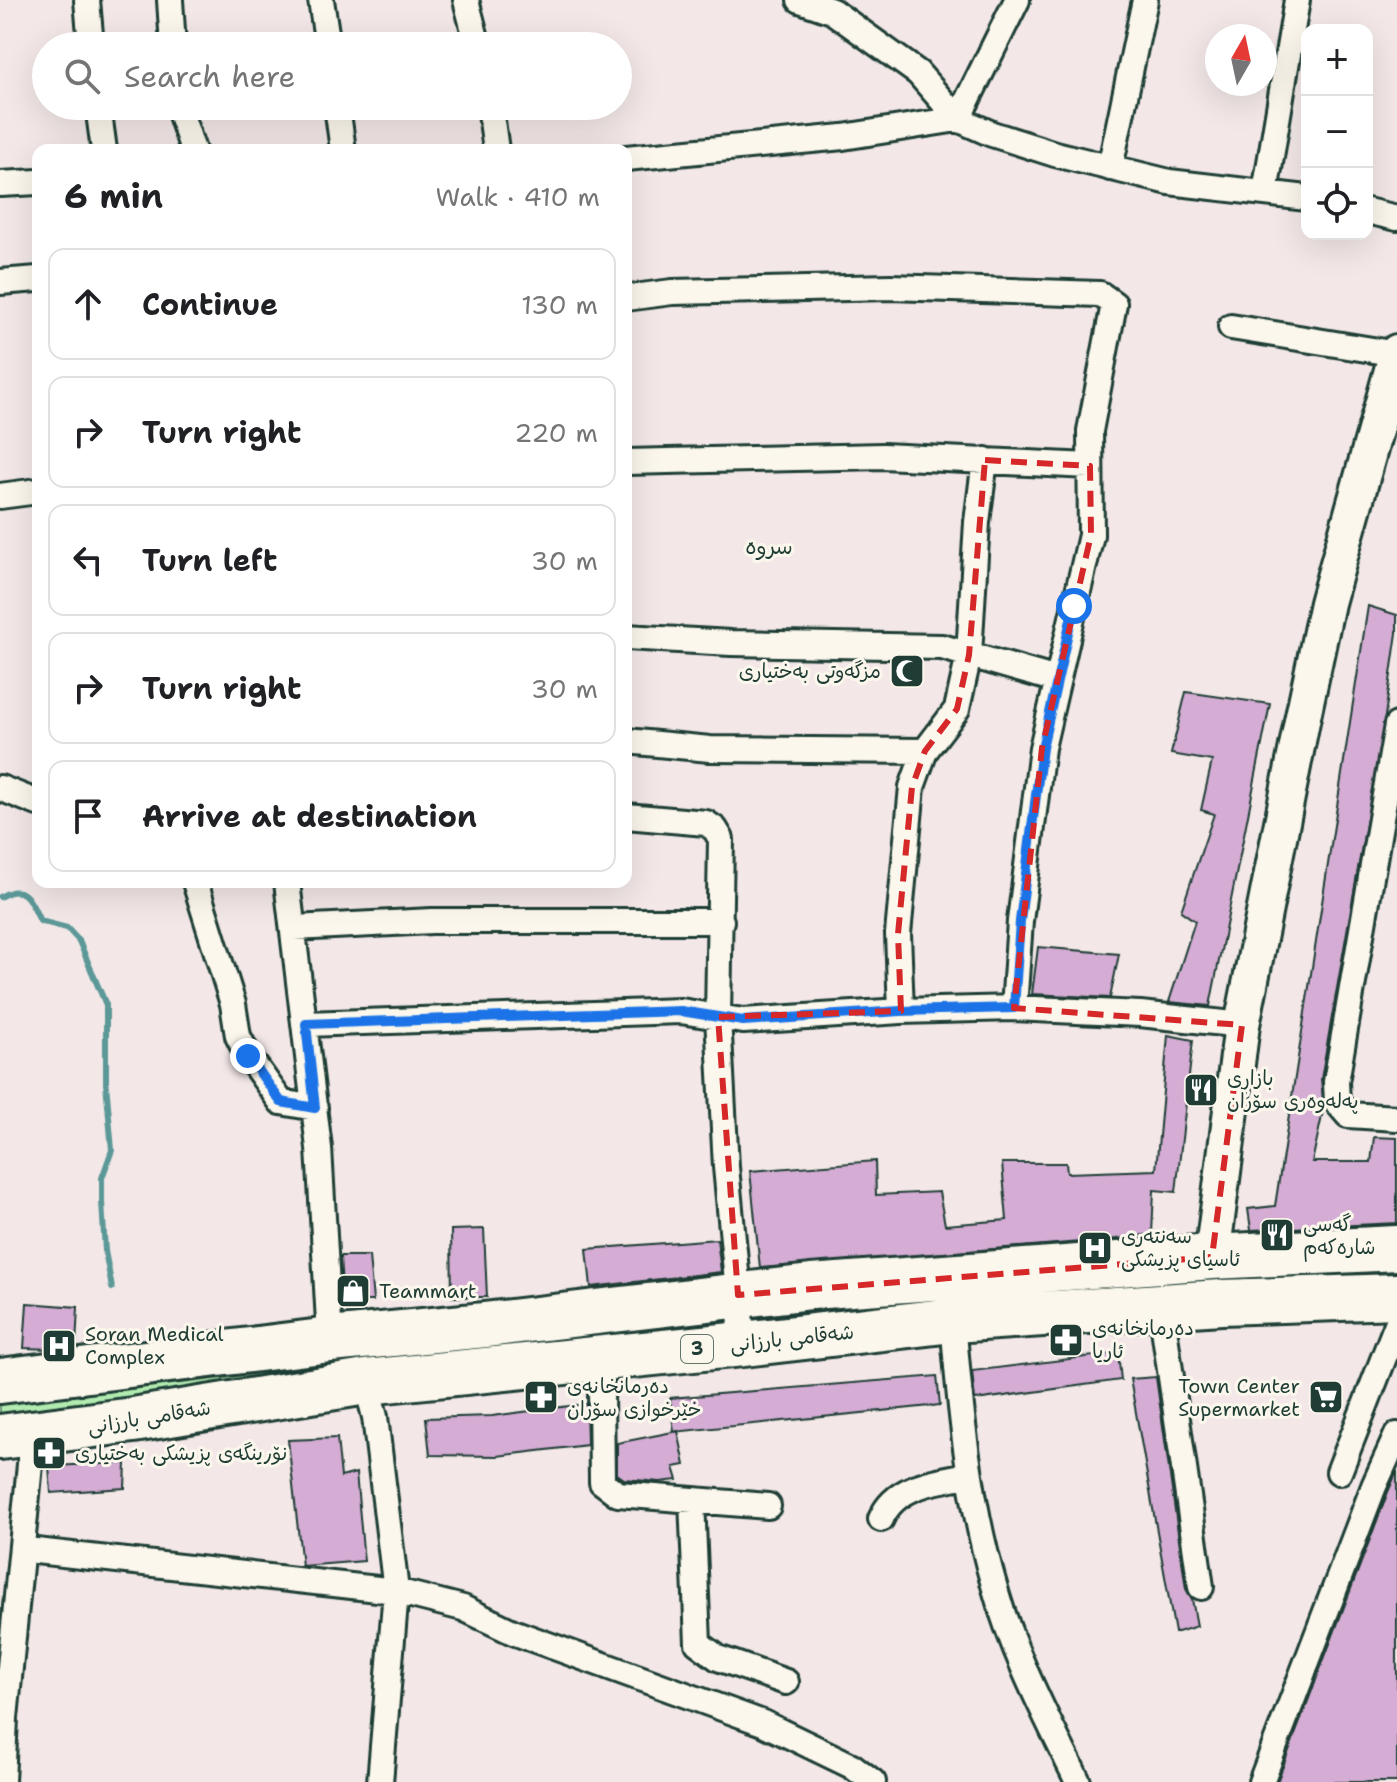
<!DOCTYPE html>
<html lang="en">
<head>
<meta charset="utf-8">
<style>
	body { margin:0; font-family:"Shantell Sans","Playpen Sans Arabic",sans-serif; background:#f2f2f2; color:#202124 }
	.controls { position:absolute; right:24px; top:24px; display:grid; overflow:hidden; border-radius:16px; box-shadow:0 8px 32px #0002 }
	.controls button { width:72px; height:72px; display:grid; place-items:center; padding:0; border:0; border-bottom:2px solid #e0e0e0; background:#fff; color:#202124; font:40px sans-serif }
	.compass { position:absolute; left:1205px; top:24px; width:72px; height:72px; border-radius:50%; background:#fff; box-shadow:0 8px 32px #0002; rotate:9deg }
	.stop { position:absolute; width:24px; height:24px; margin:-18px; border:6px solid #1a73e8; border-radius:50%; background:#fff }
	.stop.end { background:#1a73e8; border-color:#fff; box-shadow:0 2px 8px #0008 }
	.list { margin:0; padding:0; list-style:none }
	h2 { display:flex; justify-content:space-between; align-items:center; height:104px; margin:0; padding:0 32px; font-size:34px }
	h2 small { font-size:26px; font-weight:400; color:#757577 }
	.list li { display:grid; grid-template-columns:52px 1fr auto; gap:24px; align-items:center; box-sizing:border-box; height:112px; margin:0 16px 16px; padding:0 16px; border:2px solid #e0e0e0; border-radius:16px }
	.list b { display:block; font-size:30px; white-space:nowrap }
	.list em { font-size:26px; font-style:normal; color:#757577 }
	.icon { flex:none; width:44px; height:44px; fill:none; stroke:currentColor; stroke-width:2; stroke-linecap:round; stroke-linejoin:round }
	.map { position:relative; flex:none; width:1397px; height:1782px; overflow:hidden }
	.search { position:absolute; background:#fff; box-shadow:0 8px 32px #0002; left:32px; top:32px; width:600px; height:88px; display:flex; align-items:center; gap:20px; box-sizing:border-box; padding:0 28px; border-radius:44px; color:#757577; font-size:30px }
	.panel { position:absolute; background:#fff; box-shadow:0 8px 32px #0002; left:32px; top:144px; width:600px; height:744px; border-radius:16px }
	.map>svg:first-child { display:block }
</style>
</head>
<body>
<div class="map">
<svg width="1397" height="1782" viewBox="0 0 1397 1782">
	<rect width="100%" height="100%" fill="#f3e8e7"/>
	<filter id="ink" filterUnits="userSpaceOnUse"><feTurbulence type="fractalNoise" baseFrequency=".0125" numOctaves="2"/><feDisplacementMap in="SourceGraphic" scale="16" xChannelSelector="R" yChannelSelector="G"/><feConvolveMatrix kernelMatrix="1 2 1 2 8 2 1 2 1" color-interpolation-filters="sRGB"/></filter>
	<g filter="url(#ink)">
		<path fill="#b2ebb0" stroke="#689472" stroke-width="2" d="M729 1320 736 1323 0 1419V1404Z"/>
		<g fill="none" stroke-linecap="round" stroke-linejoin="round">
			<path stroke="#5b9898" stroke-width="6" d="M0 897C26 881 31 903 40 921L67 928 79 941 106 1005V1083L112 1150 102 1178V1202L105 1251 112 1288"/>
		</g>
		<path fill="#d4acd4" stroke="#1f3d34" stroke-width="2" d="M1368 606 1397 615V633L1385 716 1321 1079 1324 1107 1312 1162H1371L1374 1137 1397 1138V1223L1251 1230 1248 1209 1275 1206Z
			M1186 692 1270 704 1210 1006 1169 1002 1195 921 1181 911 1214 814 1201 810 1212 761 1171 754Z
			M1038 947 1119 954 1110 998 1032 994Z
			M1168 1035 1193 1040 1176 1192 1154 1190 1152 1234 1117 1239 760 1268 750 1171 875 1161 876 1195 939 1192 945 1225 1007 1220 1002 1163H1066L1067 1173 1156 1170Z
			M484 1229 487 1297H452L451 1230Z
			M717 1239 721 1272 591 1287 587 1249Z
			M340 1256H369L373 1301H343Z
			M27 1303 78 1307 76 1346 53 1349 24 1348Z
			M1118 1353 1121 1380 975 1400 972 1371Z
			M937 1376 940 1405 674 1432 670 1398Z
			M1156 1377 1186 1589 1192 1599 1197 1626 1175 1633 1130 1379Z
			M586 1404 587 1445 497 1456 430 1455 426 1418 492 1416Z
			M678 1431 685 1465 674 1467 678 1480 660 1482 624 1479 617 1474V1443Z
			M337 1438 341 1477 356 1473 364 1561 302 1566 288 1440Z
			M126 1463 125 1488 51 1493 49 1466Z
			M1397 1471V1782H1277L1388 1492Z"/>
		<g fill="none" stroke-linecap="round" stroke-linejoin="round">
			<g stroke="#1f3d34" stroke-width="30">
				<path id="street" d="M87 0 91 46
					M170 0 173 46
					M321 0 328 46
					M466 0 478 46
					M800 0 832 11 918 73 958 119 992 134 1055 154 1169 182 1307 198
					M98 106 104 150
					M178 106 193 150
					M337 106 343 150
					M490 106 496 150
					M626 158 843 137 958 119 1017 0
					M1110 168 1145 0
					M0 184 38 182
					M1265 193 1297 0
					M1367 211 1397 218
					M0 282 38 279
					M626 298 672 292 890 287 1100 294 1114 304 1090 431 1091 535 1042 748 1020 921 1014 1008
					M1231 327 1397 354
					M626 462 883 456 1090 466
					M0 496 38 491
					M626 637 731 643 942 647 1057 680
					M1397 725 1336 1082 1337 1102 1348 1115 1397 1118
					M626 741 710 749 925 751
					M0 788 38 803
					M626 816 706 823 715 829 721 839 718 1017 726 1167 743 1344
					M195 882 233 1004 238 1036 248 1056 281 1102 315 1108
					M287 882 319 1148 330 1340
					M294 928 432 921H721
					M901 1011 898 934 912 787 925 751 957 709 969 655 977 522 985 460
					M306 1024 681 1011 743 1021 901 1011 1014 1008 1140 1014 1242 1025
					M1161 1307 1201 1587
					M953 1320C960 1409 969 1499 994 1585 1013 1654 1047 1718 1078 1782
					M597 1359 601 1389 602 1482 618 1494 768 1506
					M366 1382 375 1417 396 1591 380 1782
					M1339 1472 1397 1324
					M692 1500 698 1643 718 1658 786 1682
					M881 1519C895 1485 936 1481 969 1475
					M23 1547 36 1551 396 1591 463 1608 513 1632 763 1723 852 1766 873 1782
					M2 1782 5 1718 33 1434
					M1261 1782 1374 1486 1397 1435"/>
			</g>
			<g stroke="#1f3d34" stroke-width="40">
				<path id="secondary" d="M1212 1257 1242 1025 1302 721 1327 603 1397 352"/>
			</g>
			<g stroke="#1f3d34" stroke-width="50">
				<path id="highway" d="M0 1381 330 1340 485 1325 811 1287 1212 1257 1397 1248
					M0 1437 133 1420 366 1382 743 1344 953 1320 1221 1302 1397 1296"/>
			</g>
			<use href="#street" stroke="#fbf7ec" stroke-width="24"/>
			<use href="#secondary" stroke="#fbf7ec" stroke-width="34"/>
			<use href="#highway" stroke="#fbf7ec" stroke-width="44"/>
		</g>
	</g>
	<g fill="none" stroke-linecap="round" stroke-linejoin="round" filter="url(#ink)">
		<path stroke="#1a73e8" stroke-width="10" d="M248 1056 281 1102 315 1108 306 1024 681 1011 743 1021 901 1011 1014 1008 1020 921 1042 748 1074 606"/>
	</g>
	<path fill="none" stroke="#d62828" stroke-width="6" stroke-dasharray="16 10" stroke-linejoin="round" d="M985 460 1090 466 1091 535 1042 748 1014 1008 1242 1025 1212 1257 738 1295 718 1017 901 1011 898 934 912 787 925 751 957 709 969 655Z"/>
	<defs>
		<g id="mosque-square" transform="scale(1.8)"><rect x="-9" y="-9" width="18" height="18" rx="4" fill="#1f3d34" stroke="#fbf7ec"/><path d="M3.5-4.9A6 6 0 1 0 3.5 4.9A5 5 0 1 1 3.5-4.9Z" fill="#fff"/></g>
		<g id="restaurant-square" transform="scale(1.8)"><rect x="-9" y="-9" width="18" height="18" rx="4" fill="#1f3d34" stroke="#fbf7ec"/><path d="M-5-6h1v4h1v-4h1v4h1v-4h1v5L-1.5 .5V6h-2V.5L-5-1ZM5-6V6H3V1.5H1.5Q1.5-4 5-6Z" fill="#fff"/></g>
		<g id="hospital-square" transform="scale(1.8)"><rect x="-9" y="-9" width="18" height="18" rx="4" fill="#1f3d34" stroke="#fbf7ec"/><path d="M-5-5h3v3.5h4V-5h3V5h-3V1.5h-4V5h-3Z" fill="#fff"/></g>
		<g id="shop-square" transform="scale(1.8)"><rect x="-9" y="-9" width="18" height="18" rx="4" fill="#1f3d34" stroke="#fbf7ec"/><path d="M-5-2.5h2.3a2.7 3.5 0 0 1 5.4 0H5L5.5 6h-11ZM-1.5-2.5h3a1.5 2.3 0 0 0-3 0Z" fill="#fff"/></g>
		<g id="pharmacy-square" transform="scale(1.8)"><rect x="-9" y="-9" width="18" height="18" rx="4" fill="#1f3d34" stroke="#fbf7ec"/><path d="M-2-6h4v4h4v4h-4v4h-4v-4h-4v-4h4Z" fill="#fff"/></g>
		<g id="supermarket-square" transform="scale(1.8)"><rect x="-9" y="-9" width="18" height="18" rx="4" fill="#1f3d34" stroke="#fbf7ec"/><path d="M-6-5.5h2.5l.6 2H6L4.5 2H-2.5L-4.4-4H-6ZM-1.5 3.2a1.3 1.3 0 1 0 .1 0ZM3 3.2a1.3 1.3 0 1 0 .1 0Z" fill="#fff"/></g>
	</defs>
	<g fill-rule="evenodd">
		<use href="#mosque-square" x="907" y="671"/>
		<use href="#restaurant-square" x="1201" y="1090"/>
		<use href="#restaurant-square" x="1277" y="1235"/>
		<use href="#hospital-square" x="1095" y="1248"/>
		<use href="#shop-square" x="353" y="1291"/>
		<use href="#pharmacy-square" x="1066" y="1340"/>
		<use href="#hospital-square" x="59" y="1346"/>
		<use href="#pharmacy-square" x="541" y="1397"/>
		<use href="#supermarket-square" x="1326" y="1397"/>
		<use href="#pharmacy-square" x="49" y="1453"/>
	</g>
	<g text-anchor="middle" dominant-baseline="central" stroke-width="6" stroke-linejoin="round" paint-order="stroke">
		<rect fill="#fbf7ec" stroke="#61756b" stroke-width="2" x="681" y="1335" width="32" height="28" rx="6"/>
		<g font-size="18" font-weight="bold" fill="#1f3d34">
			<text x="697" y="1349">3</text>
		</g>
		<g font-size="20" fill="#1f3d34" stroke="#fbf7ec" text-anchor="start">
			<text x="881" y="671" text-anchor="end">مزگەوتی بەختیاری</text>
			<text x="1227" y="1078">بازاڕی<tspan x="1227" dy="23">پەلەوەری سۆران</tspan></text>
			<text x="1303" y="1224">گەسی<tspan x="1303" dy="23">شارەکەم</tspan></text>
			<text x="1121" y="1236">سەنتەری<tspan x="1121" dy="23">ئاسیای پزیشکی</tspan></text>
			<text x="379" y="1291">Teammart</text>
			<text x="1092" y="1328">دەرمانخانەی<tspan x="1092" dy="23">ئاریا</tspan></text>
			<text x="85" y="1334">Soran Medical<tspan x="85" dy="23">Complex</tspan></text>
			<text x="567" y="1386">دەرمانخانەی<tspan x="567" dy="23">خێرخوازی سۆران</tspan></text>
			<text x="1300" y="1386" text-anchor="end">Town Center<tspan x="1300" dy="23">Supermarket</tspan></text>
			<text x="75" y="1453">نۆرینگەی پزیشکی بەختیاری</text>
		</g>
		<g font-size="20" fill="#1f3d34" stroke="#fbf7ec">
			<text transform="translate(792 1338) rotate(-6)">شەقامی بارزانی</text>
			<text transform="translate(149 1417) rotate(-9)">شەقامی بارزانی</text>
		</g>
		<g font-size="22" fill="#1f3d34" stroke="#fbf7ec">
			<text x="769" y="546">سروە</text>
		</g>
	</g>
</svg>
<div class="controls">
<button>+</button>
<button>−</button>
<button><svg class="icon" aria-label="locate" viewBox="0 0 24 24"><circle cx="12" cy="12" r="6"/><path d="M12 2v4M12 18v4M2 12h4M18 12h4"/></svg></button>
</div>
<svg class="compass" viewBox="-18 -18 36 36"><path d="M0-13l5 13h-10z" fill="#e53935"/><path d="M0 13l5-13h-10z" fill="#757577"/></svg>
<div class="stop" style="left:1074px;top:606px"></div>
<div class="stop end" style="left:248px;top:1056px"></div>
<div class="search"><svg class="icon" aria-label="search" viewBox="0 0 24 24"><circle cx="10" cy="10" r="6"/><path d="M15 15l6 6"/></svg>Search here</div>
<section class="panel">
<h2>6 min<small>Walk · 410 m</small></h2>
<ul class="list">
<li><svg class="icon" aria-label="ahead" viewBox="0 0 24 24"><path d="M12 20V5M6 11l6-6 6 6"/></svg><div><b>Continue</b></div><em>130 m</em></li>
<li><svg class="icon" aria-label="right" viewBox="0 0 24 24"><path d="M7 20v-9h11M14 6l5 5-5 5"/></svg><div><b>Turn right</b></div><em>220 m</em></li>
<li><svg class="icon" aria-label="left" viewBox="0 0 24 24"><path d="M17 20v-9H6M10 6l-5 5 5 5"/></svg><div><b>Turn left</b></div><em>30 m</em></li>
<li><svg class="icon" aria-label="right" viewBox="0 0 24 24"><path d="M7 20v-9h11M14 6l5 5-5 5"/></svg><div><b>Turn right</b></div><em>30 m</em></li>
<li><svg class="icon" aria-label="arrive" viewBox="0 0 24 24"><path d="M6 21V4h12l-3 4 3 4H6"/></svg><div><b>Arrive at destination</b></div></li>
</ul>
</section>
</div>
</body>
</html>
